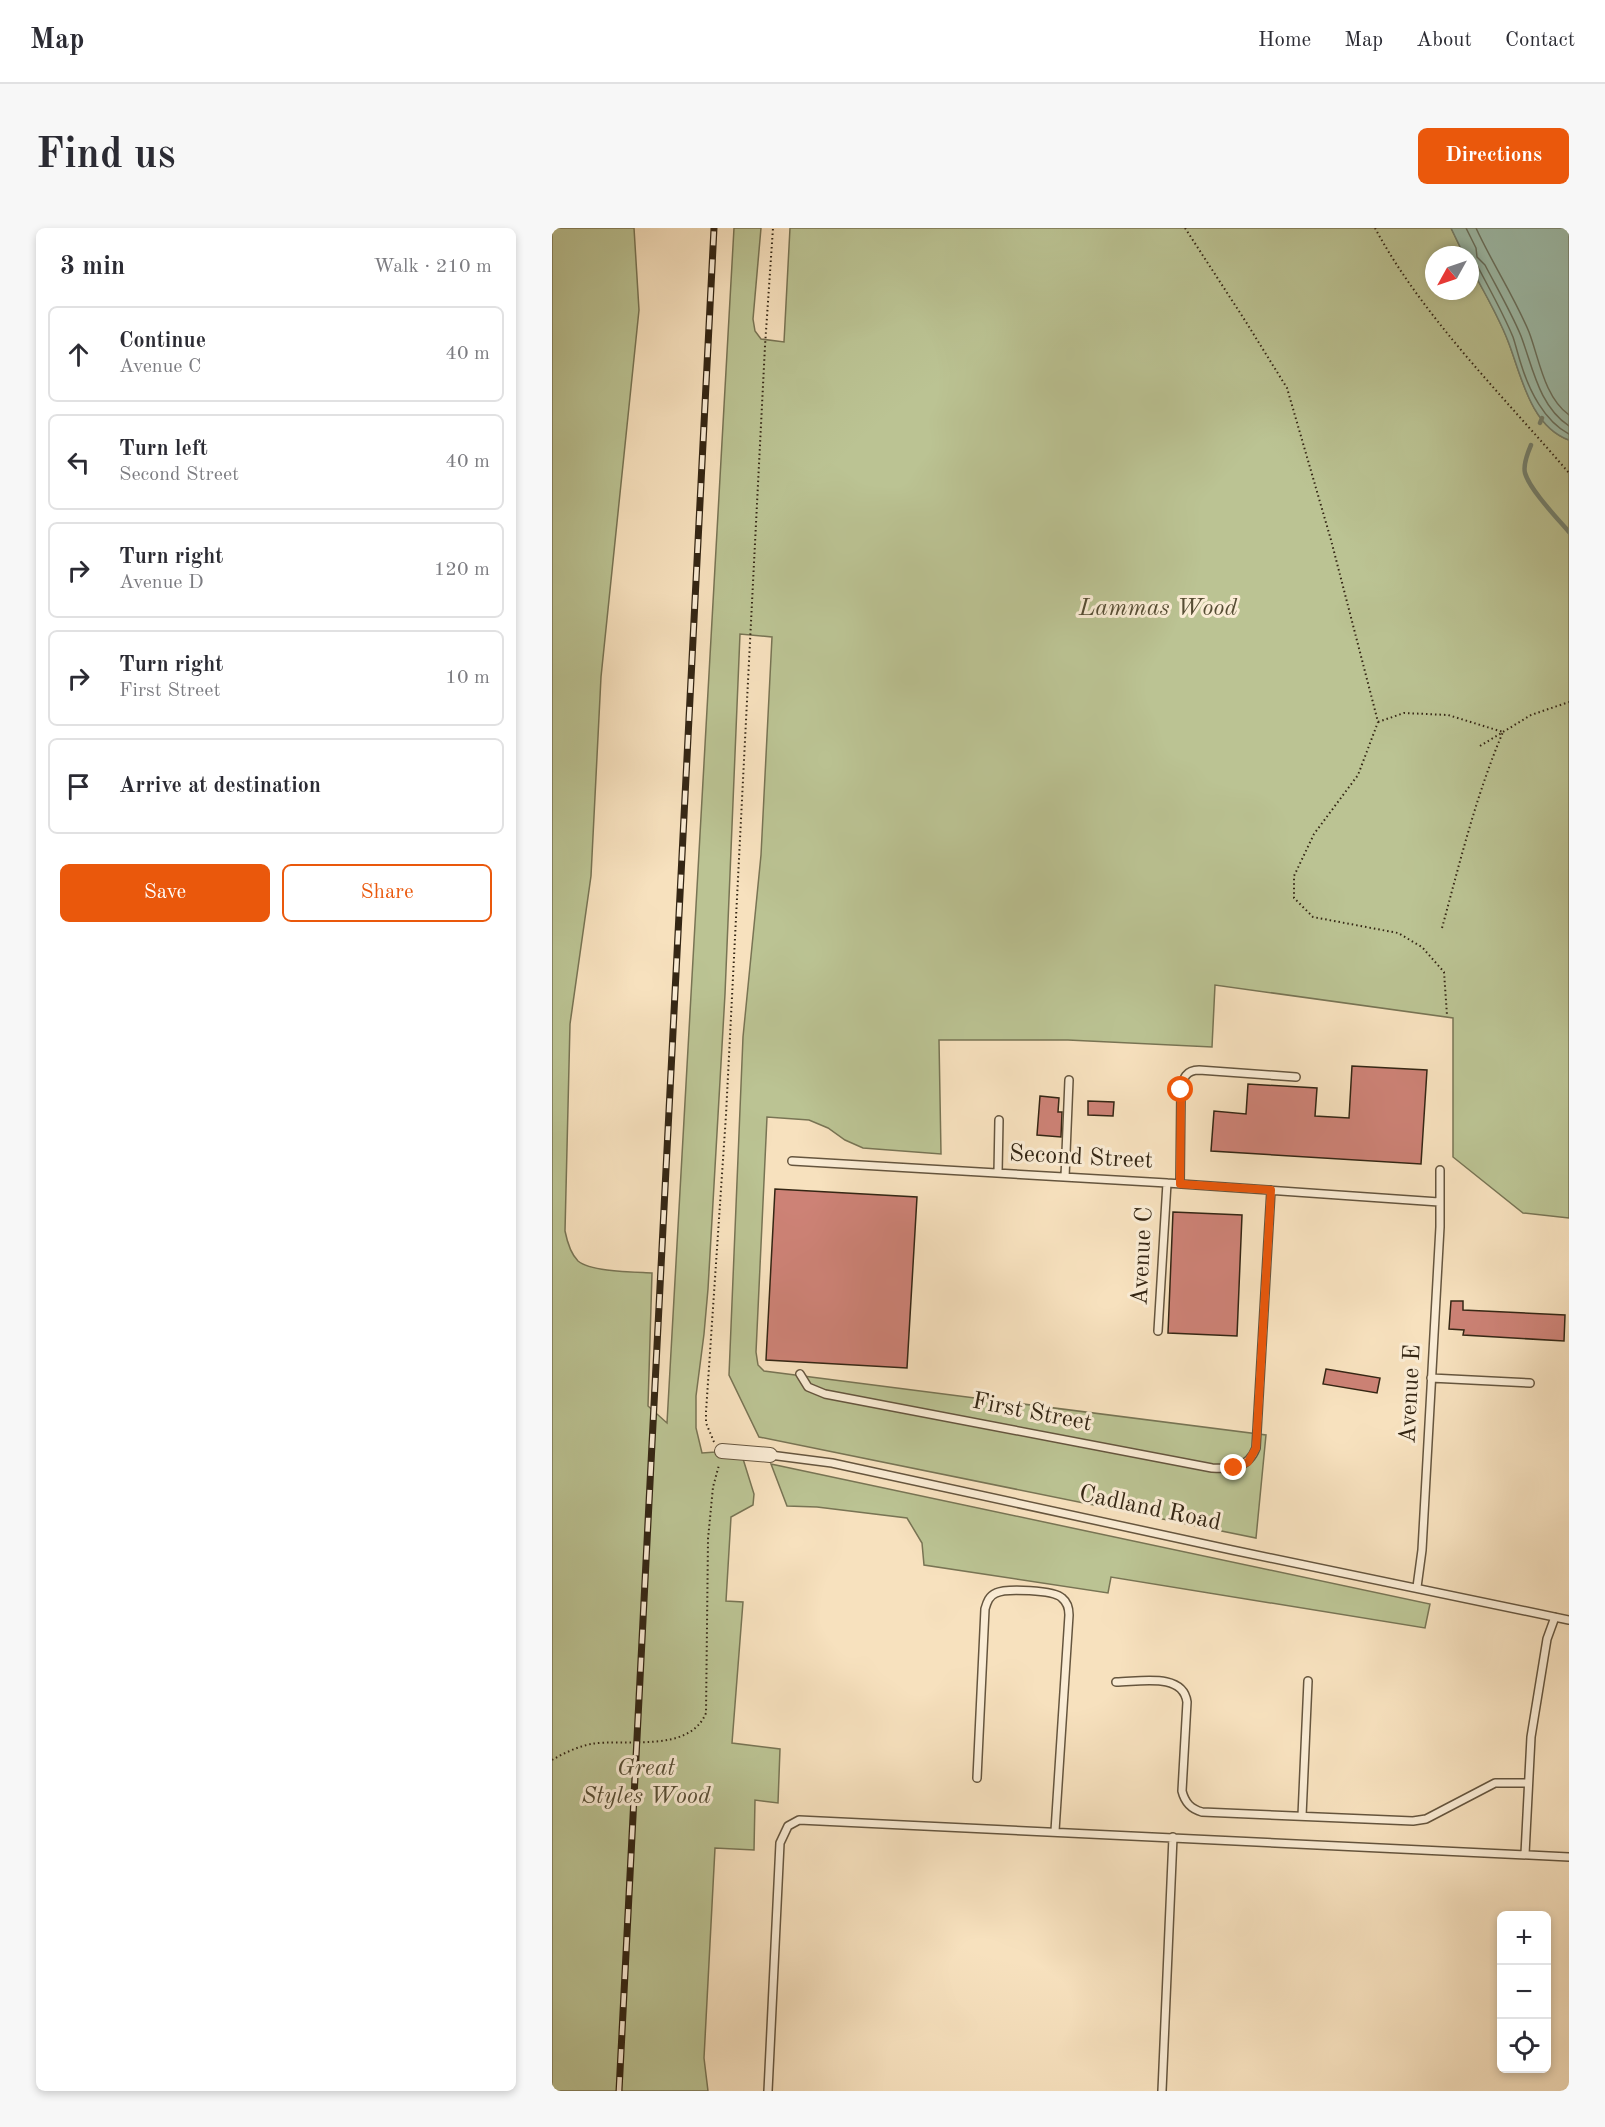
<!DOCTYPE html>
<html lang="en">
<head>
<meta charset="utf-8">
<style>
	body { margin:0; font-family:"Old Standard TT",serif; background:#f7f7f7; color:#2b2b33 }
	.controls { position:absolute; right:18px; bottom:18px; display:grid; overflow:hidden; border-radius:9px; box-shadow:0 3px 9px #0003 }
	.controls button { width:54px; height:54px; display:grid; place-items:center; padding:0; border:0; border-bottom:2px solid #e1e1e2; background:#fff; color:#2b2b33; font:30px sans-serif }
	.compass { position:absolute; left:873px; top:18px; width:54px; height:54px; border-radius:50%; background:#fff; box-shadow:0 3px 9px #0003; rotate:230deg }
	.stop { position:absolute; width:18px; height:18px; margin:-14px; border:4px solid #ea580c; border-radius:50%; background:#fff }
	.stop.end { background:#ea580c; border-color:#fff; box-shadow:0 2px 6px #0008 }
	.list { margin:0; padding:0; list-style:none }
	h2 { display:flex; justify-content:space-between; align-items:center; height:78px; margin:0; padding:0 24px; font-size:26px }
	h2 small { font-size:20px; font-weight:400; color:#7c7c81 }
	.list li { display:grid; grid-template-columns:39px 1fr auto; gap:18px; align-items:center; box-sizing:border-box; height:96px; margin:0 12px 12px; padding:0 12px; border:2px solid #e1e1e2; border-radius:9px }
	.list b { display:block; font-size:22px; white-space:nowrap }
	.list p { margin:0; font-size:20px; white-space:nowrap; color:#7c7c81 }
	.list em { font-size:20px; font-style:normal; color:#7c7c81 }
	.actions { display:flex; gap:12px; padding:18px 24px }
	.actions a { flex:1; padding:14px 0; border:2px solid #ea580c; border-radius:9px; text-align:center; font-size:21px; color:#ea580c }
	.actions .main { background:#ea580c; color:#fff }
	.icon { flex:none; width:33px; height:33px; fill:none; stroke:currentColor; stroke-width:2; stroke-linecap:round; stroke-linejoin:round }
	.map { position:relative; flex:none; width:1017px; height:1863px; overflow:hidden; border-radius:9px }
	header { display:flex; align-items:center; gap:36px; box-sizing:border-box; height:84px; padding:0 30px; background:#fff; border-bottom:2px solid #e1e1e2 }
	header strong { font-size:28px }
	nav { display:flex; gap:33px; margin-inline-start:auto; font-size:21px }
	.intro { display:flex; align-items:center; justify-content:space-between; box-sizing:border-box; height:144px; padding:0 36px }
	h1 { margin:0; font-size:42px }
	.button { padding:15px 27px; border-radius:9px; background:#ea580c; color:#fff; font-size:21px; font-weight:700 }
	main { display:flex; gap:36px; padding:0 36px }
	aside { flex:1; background:#fff; border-radius:9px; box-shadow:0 3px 9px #0003 }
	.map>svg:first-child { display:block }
</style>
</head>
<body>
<header>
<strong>Map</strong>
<nav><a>Home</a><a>Map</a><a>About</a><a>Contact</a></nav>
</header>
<div class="intro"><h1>Find us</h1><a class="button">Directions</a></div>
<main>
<aside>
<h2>3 min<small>Walk · 210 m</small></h2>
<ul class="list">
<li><svg class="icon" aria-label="ahead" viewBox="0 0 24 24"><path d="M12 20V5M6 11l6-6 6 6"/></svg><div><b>Continue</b><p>Avenue C</p></div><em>40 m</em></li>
<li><svg class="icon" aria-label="left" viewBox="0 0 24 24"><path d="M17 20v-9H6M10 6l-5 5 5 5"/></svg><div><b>Turn left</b><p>Second Street</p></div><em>40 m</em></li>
<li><svg class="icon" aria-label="right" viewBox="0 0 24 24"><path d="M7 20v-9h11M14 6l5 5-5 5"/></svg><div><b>Turn right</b><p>Avenue D</p></div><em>120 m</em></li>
<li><svg class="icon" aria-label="right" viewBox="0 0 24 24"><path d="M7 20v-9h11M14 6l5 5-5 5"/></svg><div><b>Turn right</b><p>First Street</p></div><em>10 m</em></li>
<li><svg class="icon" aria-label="arrive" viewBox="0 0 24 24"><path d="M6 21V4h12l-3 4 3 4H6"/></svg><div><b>Arrive at destination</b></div></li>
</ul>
<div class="actions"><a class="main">Save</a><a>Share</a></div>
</aside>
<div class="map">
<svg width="1017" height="1863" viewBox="0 0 1017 1863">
	<rect width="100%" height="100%" fill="#f7e1be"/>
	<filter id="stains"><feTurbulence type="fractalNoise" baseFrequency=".00333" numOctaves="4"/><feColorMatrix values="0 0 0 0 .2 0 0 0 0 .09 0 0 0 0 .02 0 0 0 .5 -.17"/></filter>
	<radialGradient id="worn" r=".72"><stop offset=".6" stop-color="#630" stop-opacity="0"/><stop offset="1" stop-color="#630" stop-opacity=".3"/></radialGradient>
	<path fill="#bbc393" stroke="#787454" stroke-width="1.5" d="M0 0H82L87 82 49 449 39 648 18 796 13 1003C15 1013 18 1025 26 1033 39 1044 83 1044 100 1045L96 1178 115 1195 182 0H209L201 91 203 103 209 111 232 114 238 0H899L912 27H882V63H918V38C931 62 946 87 956 113 969 146 978 198 1017 212V990L971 985 901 929V790L663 757 660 819 516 812H387L389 926 311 920 293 912 276 900 257 892 215 889 204 1124 206 1137 212 1143 714 1207 704 1310 207 1209 177 1147 191 809 209 627 220 409 188 406 173 766 156 1061 152 1106 144 1168V1200L150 1225 164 1224 187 1218 202 1266 201 1277 179 1289 174 1373 191 1374 180 1515 228 1521 226 1575 203 1572 202 1622 163 1620 152 1830 156 1863H0Z
		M219 1236 878 1376 873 1400 559 1349 556 1365 372 1337 370 1315 355 1290 265 1279 235 1278Z"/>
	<path fill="#9ebeac" stroke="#74816f" stroke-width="1.5" d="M899 0H1017V212C978 198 969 146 956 113 946 87 931 62 918 38V27H912Z"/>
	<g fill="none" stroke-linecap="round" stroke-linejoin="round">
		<path stroke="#697260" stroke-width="1.5" d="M914 0 924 20 925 29 933 37C945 60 959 84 969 108 981 140 987 178 1017 198
			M924 0C940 35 962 68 977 104 987 130 992 169 1017 187
			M918 36 926 39C938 62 951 85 961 109 964 118 966 127 969 136 977 162 992 193 1017 206"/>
		<path stroke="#74816f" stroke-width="4.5" d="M988 195 990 190
			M979 217C976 224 971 237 973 245 978 262 1005 290 1017 304"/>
	</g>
	<path fill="#cd8276" stroke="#342614" stroke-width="1.5" d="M800 838 875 842 869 936 659 923 662 883 694 886 696 856 765 860 763 888 797 890Z
		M488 868 507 870 506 884H510L509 909 485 907Z
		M536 873 562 874 561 888 536 887Z
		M223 961 365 969 355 1140 214 1132Z
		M621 984 690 987 685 1108 616 1105Z
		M899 1073H911V1082L1013 1087 1012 1113 911 1107 912 1102 897 1101Z
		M774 1141 828 1150 825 1165 771 1156Z"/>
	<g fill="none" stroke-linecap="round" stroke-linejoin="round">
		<g stroke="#65553e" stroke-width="10">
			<path id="service" d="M240 933 615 955 887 974
				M446 945 447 892
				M513 949 517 852
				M628 956 629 862C631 850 634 842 647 842L744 849
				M606 1103 615 955
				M248 1146 256 1159 273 1166 660 1240C679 1241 696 1241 704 1220L719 962
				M879 1150 978 1155
				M218 1227 280 1235 680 1322 1017 1392
				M865 1359 870 1322 888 999V942
				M564 1454C587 1454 631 1444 635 1474L630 1563C633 1575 639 1581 650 1584L861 1593 874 1591 943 1555H976
				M425 1550 433 1381C435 1374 437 1368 444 1365 454 1360 502 1362 510 1370 515 1374 517 1381 517 1387L503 1603
				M750 1588 756 1453
				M973 1626 979 1509 995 1411 1003 1389
				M216 1863 228 1615 236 1598 247 1592 1017 1629
				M610 1863 621 1609"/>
		</g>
		<g stroke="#65553e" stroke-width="16">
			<path id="minor" d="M170 1223 218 1227"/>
		</g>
		<path stroke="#342614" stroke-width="2" stroke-dasharray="1.5 3" stroke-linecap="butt" d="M633 0 694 94 735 160 779 312 826 494 806 547 762 606 742 648V670L761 689 846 705 870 719 892 744 895 787
			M823 0C870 88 952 169 1017 245
			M826 494 852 485 896 487 951 504C924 567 908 634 890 700
			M928 518 979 487 1017 474
			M162 1214 154 1195V1184L174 887 213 118 221 0
			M0 1532C12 1525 25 1519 39 1516 73 1510 137 1526 154 1485L156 1311 161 1259 167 1237"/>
		<use href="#service" stroke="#faecd5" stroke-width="7"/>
		<use href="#minor" stroke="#faecd5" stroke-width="14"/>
		<g stroke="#342614" stroke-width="7">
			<path id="rail" d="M67 1863 162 0"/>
		</g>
		<use href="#rail" stroke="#faecd5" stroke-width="4.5" stroke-dasharray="14" stroke-linecap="butt"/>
	</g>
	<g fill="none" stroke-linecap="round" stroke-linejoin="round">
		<path stroke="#ea580c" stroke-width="8" d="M629 862 628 956 719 962 704 1220 696 1234 682 1240"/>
	</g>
	<g text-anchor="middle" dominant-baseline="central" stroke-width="6" stroke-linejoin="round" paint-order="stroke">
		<g font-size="24" font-style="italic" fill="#564d34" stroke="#faecd5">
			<text x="606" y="381">Lammas Wood</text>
			<text x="94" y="1541">Great<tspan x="94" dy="28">Styles Wood</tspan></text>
		</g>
		<g font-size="24" fill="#342614" stroke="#faecd5">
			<text transform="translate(529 930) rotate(3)">Second Street</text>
			<text transform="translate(591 1028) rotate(-87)">Avenue C</text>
			<text transform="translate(859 1166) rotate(-87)">Avenue E</text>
			<text transform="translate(480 1185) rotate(11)">First Street</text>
			<text transform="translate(598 1281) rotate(12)">Cadland Road</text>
		</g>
	</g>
	<rect width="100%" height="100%" filter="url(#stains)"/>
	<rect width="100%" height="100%" fill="url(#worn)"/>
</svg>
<div class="controls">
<button>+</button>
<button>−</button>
<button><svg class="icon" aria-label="locate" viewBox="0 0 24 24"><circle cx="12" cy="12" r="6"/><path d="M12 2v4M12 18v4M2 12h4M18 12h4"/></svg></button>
</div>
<svg class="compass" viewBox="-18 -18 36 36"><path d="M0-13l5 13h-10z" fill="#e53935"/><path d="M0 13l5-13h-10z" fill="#7c7c81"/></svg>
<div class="stop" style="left:629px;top:862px"></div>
<div class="stop end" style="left:682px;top:1240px"></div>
</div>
</main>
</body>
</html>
